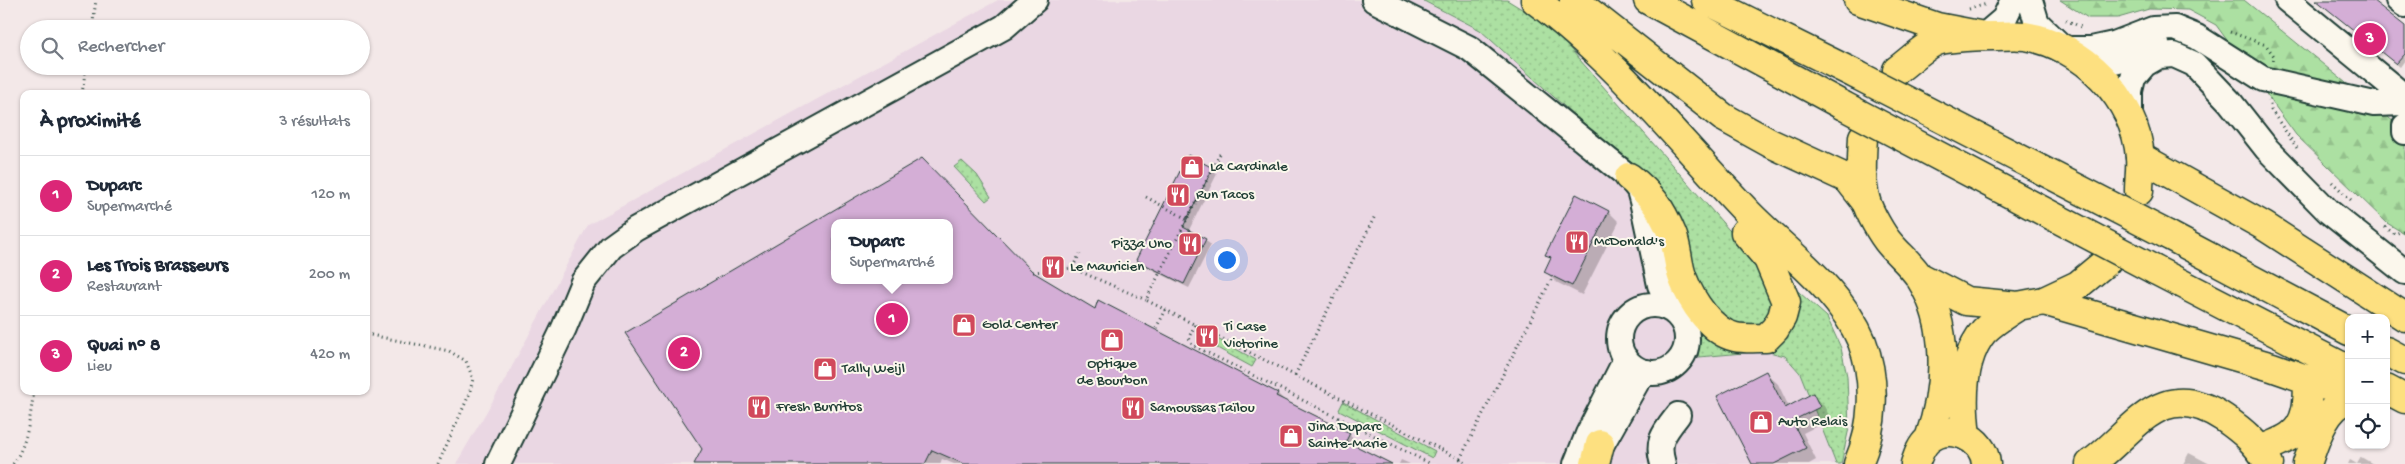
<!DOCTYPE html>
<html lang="fr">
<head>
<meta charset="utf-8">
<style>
	body { margin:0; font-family:"Gochi Hand",sans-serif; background:#f6f6f7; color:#1f2937 }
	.controls { position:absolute; right:15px; bottom:15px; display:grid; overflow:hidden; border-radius:10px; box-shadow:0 1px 4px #0004 }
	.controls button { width:45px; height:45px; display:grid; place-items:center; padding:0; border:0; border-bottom:1px solid #e0e1e3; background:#fff; color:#1f2937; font:25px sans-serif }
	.you { position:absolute; left:1226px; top:259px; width:18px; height:18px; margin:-12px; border:4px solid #fff; border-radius:50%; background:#1a73e8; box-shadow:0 0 0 8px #1a73e833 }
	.badge { display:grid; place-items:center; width:32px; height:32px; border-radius:50%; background:#db2777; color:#fff; font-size:16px; font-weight:700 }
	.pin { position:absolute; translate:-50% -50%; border:2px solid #fff; box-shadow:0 1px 5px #0006 }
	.popup { position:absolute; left:831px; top:219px; width:122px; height:65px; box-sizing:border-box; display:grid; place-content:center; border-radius:10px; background:#fff; filter:drop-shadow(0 1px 4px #0005); font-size:16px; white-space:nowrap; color:#747a83 }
	.popup b { font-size:19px; color:#1f2937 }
	.popup::after { content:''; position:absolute; left:50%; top:100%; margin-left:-10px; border:10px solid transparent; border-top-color:#fff }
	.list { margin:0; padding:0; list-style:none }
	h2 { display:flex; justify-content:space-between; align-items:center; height:65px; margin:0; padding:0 20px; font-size:21px }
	h2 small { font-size:16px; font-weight:400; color:#747a83 }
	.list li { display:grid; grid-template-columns:32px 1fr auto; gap:15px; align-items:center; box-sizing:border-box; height:80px; padding:0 20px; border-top:1px solid #e0e1e3 }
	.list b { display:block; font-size:19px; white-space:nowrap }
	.list p { margin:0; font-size:16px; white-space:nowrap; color:#747a83 }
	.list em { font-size:16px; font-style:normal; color:#747a83 }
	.icon { flex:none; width:28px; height:28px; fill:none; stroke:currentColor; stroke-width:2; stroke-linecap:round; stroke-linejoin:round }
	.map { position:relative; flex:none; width:2405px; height:464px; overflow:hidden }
	.search { position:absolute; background:#fff; box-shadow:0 1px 4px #0004; left:20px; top:20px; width:350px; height:55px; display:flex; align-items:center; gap:12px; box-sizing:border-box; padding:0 18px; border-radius:28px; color:#747a83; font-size:19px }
	.panel { position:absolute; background:#fff; box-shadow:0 1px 4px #0004; left:20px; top:90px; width:350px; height:305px; border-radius:10px }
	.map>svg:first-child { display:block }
</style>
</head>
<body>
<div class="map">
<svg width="2405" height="464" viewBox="0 0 2405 464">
	<defs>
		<pattern id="grass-dots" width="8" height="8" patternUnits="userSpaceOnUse" patternTransform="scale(1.25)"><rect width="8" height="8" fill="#ace0a2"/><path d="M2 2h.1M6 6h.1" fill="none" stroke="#94c18c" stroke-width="1.8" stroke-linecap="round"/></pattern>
		<pattern id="forest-firs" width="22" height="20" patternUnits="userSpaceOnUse" patternTransform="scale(1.25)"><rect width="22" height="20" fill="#ace0a2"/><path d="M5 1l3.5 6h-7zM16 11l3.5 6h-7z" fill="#94c18c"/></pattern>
	</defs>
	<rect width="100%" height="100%" fill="#f3e8e8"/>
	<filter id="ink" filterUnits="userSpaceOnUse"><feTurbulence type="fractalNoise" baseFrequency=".02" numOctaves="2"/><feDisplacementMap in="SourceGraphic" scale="10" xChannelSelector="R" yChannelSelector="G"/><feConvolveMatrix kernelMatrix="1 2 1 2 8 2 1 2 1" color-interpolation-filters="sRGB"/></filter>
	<g filter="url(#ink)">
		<path fill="#ead7e3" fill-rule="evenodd" d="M998 0H1422L1480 30 1660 193 1675 301 1691 322 1699 357 1765 351 1785 356 1800 373 1836 464H456L502 385 588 225ZM834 223H950V280H834Z"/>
		<path fill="url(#grass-dots)" stroke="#668e6b" d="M1422 0H1507L1551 27 1729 230 1827 317 1841 348 1847 376 1849 428 1841 464H1836L1800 373 1785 356 1765 351 1699 357 1691 322 1675 301 1660 193 1480 30Z
			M962 161 977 175 991 197 986 201 954 167Z
			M1212 336 1256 360 1252 367 1208 343Z
			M1343 402 1435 451 1432 458 1339 410Z"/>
		<path fill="url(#forest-firs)" stroke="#668e6b" d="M2060 0H2244L2405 131V234L2387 223 2296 135 2216 25 2188 10 2149 9 2118 18H2088Z"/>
		<path fill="#0003" fill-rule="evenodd" d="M2317 0H2370L2405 28V60L2400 67Z
			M922 160 1033 274 1095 311 1098 302 1278 394 1286 402 1349 434 1359 444 1357 448 1389 464H954L942 459 940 464H695L703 449 627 333ZM834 223H950V280H834Z
			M1212 169 1217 174 1188 232 1205 240 1211 245 1189 288 1143 265 1138 260Z
			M1576 195 1609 212 1619 222 1582 295 1556 282 1546 272 1552 259 1547 254Z
			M1766 373 1778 384 1789 407 1812 395 1824 406 1831 419 1803 433 1816 460 1809 464H1755Z
			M2189 453 2210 464H2183Z
			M2361 457 2373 464H2348L2350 460 2357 464Z
			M1401 460 1410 464H1399Z"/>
		<path fill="#d4aed6" stroke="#1f3d34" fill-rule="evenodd" d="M2316 0H2372L2405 26V54L2396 64Z
			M1188 155 1213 168 1183 227 1206 239 1184 284 1136 260Z
			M922 158 1033 272 1095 309 1098 300 1278 393 1276 396 1350 433 1346 441 1392 464H964L932 450 925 464H694L702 449 625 333ZM834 223H950V280H834Z
			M1576 194 1609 211 1572 286 1544 272 1551 257 1545 255Z
			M1766 371 1785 408 1813 393 1820 407 1792 421 1806 448 1774 464H1752L1717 396Z"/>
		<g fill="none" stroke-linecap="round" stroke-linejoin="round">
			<path stroke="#c9c6c4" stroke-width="28" stroke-dasharray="28 14" stroke-linecap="butt" d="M1863 137 1877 102 1897 70
				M2107 261 2128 228 2138 195"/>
			<g stroke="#1f3d34" stroke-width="28">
				<path id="minor" d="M1374 0 1469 48 1629 177 1639 190 1642 201 1660 285 1671 310
					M2030 0 2037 23 2064 49H2091L2114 44 2153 29 2175 28 2197 37 2263 79 2374 104 2405 103
					M2287 0 2405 97
					M2398 0 2405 5
					M1984 36 2004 19 2013 0
					M2087 63C2099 64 2111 64 2122 60 2136 56 2142 45 2157 44
					M2130 119V91L2133 78 2145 64 2159 56 2174 55 2194 64 2230 102 2267 149 2328 211 2405 272
					M2405 126V132
					M1619 339a34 34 0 1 1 68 0a34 34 0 1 1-68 0Z
					M1593 460 1638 380 1647 372
					M498 464 564 328 583 282 611 247 636 229 1004 27 1035 0
					M1576 464 1588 434 1626 359
					M1663 464C1656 441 1664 433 1678 415"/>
			</g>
			<g stroke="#1f3d34" stroke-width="31">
				<path id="major" d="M1897 70C1908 62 1926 45 1937 41 1948 37 1982 36 1994 36 2004 36 2015 35 2025 36 2083 45 2135 98 2140 157 2141 168 2139 180 2139 191
					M1863 137C1862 158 1860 180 1866 201 1869 212 1882 235 1890 244 1899 255 1912 265 1920 278 1950 325 1947 389 1929 439
					M1920 277 1966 301 2018 306 2044 301 2078 285 2107 261
					M1966 435C1962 403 1961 358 1984 331 1994 321 2006 314 2018 306
					M1915 464C1918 455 1921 446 1928 440 1949 422 1984 437 1986 464
					M2090 464C2134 433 2160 375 2224 418 2243 431 2258 444 2269 464"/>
			</g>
			<g stroke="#1f3d34" stroke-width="31">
				<path id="highway" d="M1535 0C1615 59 1679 141 1748 213 1787 253 1840 289 1862 342 1877 381 1874 427 1858 464
					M1574 0 1723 117 1770 143 1848 179 1866 202
					M1648 0 1842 105
					M1706 0 1857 75
					M1858 0 1937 27 1984 36
					M2140 157 2264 226 2405 317
					M1629 177C1651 194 1661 208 1672 234 1678 248 1677 264 1683 279 1691 300 1711 332 1735 337 1745 339 1756 338 1766 338L1775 329 1782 317 1786 302 1768 259 1745 232
					M2168 235 2349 331
					M2155 270 2349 370
					M2044 301 2272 367 2349 394
					M2386 351 2405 361
					M2386 389 2405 399
					M2261 450C2270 445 2282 442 2290 436 2308 424 2308 400 2308 379
					M1595 464 1600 444
					M2307 464C2315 442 2324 407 2349 399"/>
			</g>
			<path stroke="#1f3d34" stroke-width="3" stroke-dasharray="1 4" stroke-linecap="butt" d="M1969 9 1987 4
				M2066 20 2083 28
				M92 29 96 0
				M2230 32 2266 45 2274 56 2273 62
				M82 94 86 66
				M2269 100 2271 110 2297 148
				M1220 154 1146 300 1460 459 1466 464
				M2332 182 2351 200
				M1146 197 1187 219
				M2385 227 2395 234 2405 230
				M1072 268 1146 300
				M1033 272 1072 268 1080 254
				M1195 325 1189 337 1192 345 1431 464
				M1156 328 1166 310
				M366 334 449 351 466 361 473 379 469 395 438 464
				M1295 375 1375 216
				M1460 459 1553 276
				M13 464C28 443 30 416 34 391"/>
			<use href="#minor" stroke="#fbf7ec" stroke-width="24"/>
			<use href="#major" stroke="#fde080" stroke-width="28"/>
			<use href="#highway" stroke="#fde080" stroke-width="28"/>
			<g stroke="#1f3d34" stroke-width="31" stroke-linecap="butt">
				<path id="highway-bridge" d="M1857 75 2168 235
					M1842 105 2155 270"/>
			</g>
			<use href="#highway-bridge" stroke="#fde080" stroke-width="28"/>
		</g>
	</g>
	<defs>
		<g id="shop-square" transform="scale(1.25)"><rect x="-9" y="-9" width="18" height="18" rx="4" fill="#d1495b" stroke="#fbf7ec"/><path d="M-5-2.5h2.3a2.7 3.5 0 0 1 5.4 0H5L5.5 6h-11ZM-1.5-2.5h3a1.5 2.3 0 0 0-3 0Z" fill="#fff"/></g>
		<g id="restaurant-square" transform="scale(1.25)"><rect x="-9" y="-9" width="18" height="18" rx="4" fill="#d1495b" stroke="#fbf7ec"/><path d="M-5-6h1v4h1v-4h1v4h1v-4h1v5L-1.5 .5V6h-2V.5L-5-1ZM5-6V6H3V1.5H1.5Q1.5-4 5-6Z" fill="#fff"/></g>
	</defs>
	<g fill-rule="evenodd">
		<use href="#shop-square" x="1192" y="167"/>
		<use href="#restaurant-square" x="1178" y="195"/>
		<use href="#restaurant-square" x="1577" y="242"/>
		<use href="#restaurant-square" x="1190" y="244"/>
		<use href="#restaurant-square" x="1053" y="267"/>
		<use href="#shop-square" x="964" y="325"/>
		<use href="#restaurant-square" x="1207" y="336"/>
		<use href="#shop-square" x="1112" y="340"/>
		<use href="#shop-square" x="825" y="369"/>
		<use href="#restaurant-square" x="759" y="407"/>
		<use href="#restaurant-square" x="1133" y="408"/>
		<use href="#shop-square" x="1761" y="422"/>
		<use href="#shop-square" x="1291" y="436"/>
	</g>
	<g text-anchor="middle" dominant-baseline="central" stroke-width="4" stroke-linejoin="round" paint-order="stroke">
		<g font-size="15" fill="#1f3d34" stroke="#fbf7ec" text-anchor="start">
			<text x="1210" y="167">La Cardinale</text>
			<text x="1196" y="195">Run Tacos</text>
			<text x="1594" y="242">McDonald's</text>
			<text x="1172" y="244" text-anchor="end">Pizza Uno</text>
			<text x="1070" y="267">Le Mauricien</text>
			<text x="982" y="325">Gold Center</text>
			<text x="1224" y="327">Ti Case<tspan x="1224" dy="17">Victorine</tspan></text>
			<text x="1112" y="364" text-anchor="middle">Optique<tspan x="1112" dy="17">de Bourbon</tspan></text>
			<text x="842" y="369">Tally Weijl</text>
			<text x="776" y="407">Fresh Burritos</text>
			<text x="1150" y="408">Samoussas Taïlou</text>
			<text x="1778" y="422">Auto Relais</text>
			<text x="1308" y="427">Jina Duparc<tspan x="1308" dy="17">Sainte-Marie</tspan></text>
		</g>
	</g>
</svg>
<div class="controls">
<button>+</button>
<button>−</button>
<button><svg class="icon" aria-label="locate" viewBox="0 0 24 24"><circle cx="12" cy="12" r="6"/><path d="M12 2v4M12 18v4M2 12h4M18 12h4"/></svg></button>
</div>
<div class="you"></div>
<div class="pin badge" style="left:892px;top:319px">1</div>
<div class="popup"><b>Duparc</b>Supermarché</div>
<div class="pin badge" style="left:684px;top:353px">2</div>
<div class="pin badge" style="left:2370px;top:39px">3</div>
<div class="search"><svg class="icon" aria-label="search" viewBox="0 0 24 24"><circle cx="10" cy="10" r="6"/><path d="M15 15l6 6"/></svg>Rechercher</div>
<section class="panel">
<h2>À proximité<small>3 résultats</small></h2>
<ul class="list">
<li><span class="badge">1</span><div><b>Duparc</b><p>Supermarché</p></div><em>120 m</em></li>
<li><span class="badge">2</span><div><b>Les Trois Brasseurs</b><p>Restaurant</p></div><em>200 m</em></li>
<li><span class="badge">3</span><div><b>Quai n° 8</b><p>Lieu</p></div><em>420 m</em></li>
</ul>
</section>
</div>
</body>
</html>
